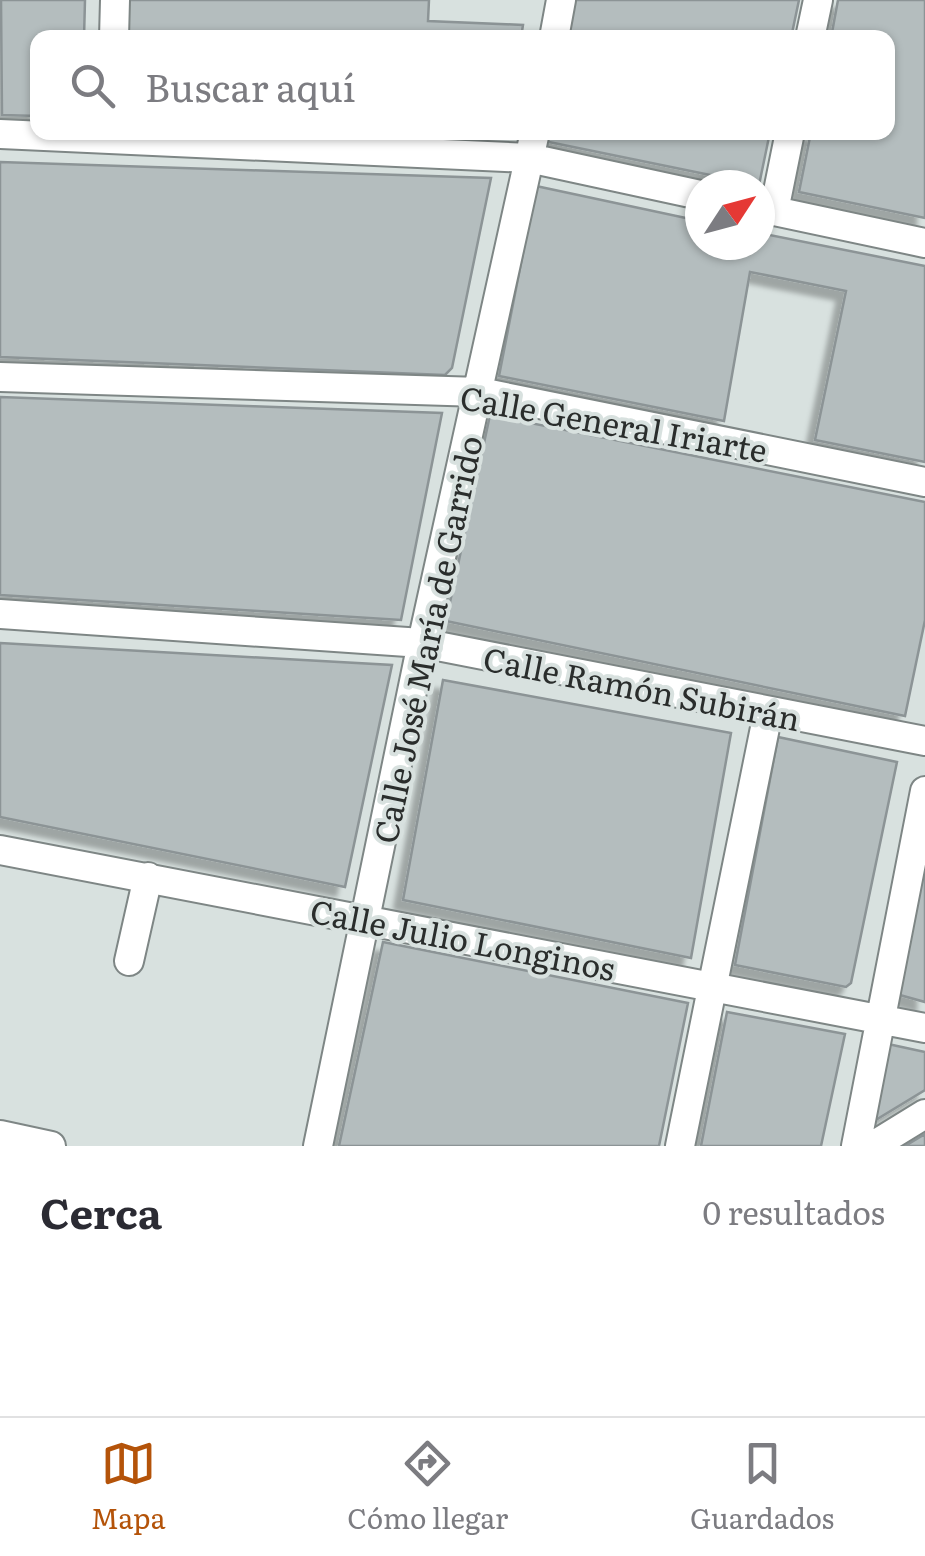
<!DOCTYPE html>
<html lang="es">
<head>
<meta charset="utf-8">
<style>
	body { margin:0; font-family:Literata,serif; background:#f7f7f7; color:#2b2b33 }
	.compass { position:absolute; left:685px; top:170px; width:90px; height:90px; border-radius:50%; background:#fff; box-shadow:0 2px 8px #0004; rotate:54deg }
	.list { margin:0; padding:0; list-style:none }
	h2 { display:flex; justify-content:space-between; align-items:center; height:130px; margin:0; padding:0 40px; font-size:42px }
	h2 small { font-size:32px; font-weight:400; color:#7c7c81 }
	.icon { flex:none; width:55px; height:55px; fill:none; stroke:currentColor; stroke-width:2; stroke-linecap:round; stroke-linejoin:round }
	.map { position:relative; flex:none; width:925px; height:1146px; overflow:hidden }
	.search { position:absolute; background:#fff; box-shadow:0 2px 8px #0004; left:30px; right:30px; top:30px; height:110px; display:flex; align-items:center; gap:25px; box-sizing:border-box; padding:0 35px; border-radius:20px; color:#7c7c81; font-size:38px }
	.sheet { height:270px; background:#fff }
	nav { display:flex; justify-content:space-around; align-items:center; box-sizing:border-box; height:140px; border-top:2px solid #e1e1e2; background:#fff; font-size:28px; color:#7c7c81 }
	nav a { display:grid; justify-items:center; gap:5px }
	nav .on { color:#b45309 }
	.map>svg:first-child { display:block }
</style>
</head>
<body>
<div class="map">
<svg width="925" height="1146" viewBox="0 0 925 1146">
	<defs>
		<filter id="shadow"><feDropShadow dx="-9" dy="9" stdDeviation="2.5" flood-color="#0004"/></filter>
	</defs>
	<rect width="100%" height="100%" fill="#d8e1df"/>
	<path fill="#b4bdbe" stroke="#8c9496" stroke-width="2.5" filter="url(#shadow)" d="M1 0H85L84 38H38V116L2 115Z
		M126 0H429L428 21 523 25 521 38H125Z
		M574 0H799L791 38H566Z
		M838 0H925V218L799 192 811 132H888V38H831Z
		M546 132H770L759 185 544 141Z
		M0 162 491 178 452 368 445 375 0 357Z
		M536 186 700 221V245H760V233L925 266V462L815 440 846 291 750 272 724 421 499 376Z
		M0 397 442 413 401 620 0 595Z
		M490 415 925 502V620L905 716 446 621Z
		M0 643 392 665 345 887 0 817Z
		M443 680 731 733 691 958 403 900Z
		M778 737 897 762 851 983 846 987 735 965Z
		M925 811V1002L889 992Z
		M383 942 688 1003 659 1146H339Z
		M727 1012 845 1034 821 1146H701Z
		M888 1044 925 1052V1090L874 1121Z
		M925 1134V1146H905Z"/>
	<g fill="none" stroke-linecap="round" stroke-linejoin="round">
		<g stroke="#7e8685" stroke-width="32">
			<path id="minor" d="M114 38 115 0
				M554 38 561 0
				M810 38 818 0
				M0 134 529 158 700 195
				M760 208 925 243
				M774 211 790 132
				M0 377 480 392 925 482
				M0 614 422 643 925 741
				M0 850 925 1028
				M129 961 148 877
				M0 1135 51 1146
				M318 1146 422 643 535 132
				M680 1146 768 713
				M856 1146 925 791
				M873 1146 925 1114"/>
		</g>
		<use href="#minor" stroke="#fff" stroke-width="28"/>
	</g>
	<g text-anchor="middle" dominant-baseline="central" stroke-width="8" stroke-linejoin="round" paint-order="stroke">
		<g font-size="32" fill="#2a2d2c" stroke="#d8e1df">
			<text transform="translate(614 422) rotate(10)">Calle General Iriarte</text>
			<text transform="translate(426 639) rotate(-78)">Calle José María de Garrido</text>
			<text transform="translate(642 687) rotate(11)">Calle Ramón Subirán</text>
			<text transform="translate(463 938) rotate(11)">Calle Julio Longinos</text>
		</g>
	</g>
</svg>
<svg class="compass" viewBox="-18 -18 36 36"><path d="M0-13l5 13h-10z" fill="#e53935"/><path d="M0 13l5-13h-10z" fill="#7c7c81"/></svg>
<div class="search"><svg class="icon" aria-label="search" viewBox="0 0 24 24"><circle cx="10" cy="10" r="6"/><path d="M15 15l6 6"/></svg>Buscar aquí</div>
</div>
<section class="sheet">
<h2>Cerca<small>0 resultados</small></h2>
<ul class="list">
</ul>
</section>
<nav>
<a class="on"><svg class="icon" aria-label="map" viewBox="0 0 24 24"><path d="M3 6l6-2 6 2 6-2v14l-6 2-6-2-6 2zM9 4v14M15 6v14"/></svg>Mapa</a>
<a><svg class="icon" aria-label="directions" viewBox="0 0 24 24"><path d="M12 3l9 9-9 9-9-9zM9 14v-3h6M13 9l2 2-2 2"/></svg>Cómo llegar</a>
<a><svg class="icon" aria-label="saved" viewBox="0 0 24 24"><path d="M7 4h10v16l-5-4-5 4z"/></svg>Guardados</a>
</nav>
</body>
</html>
